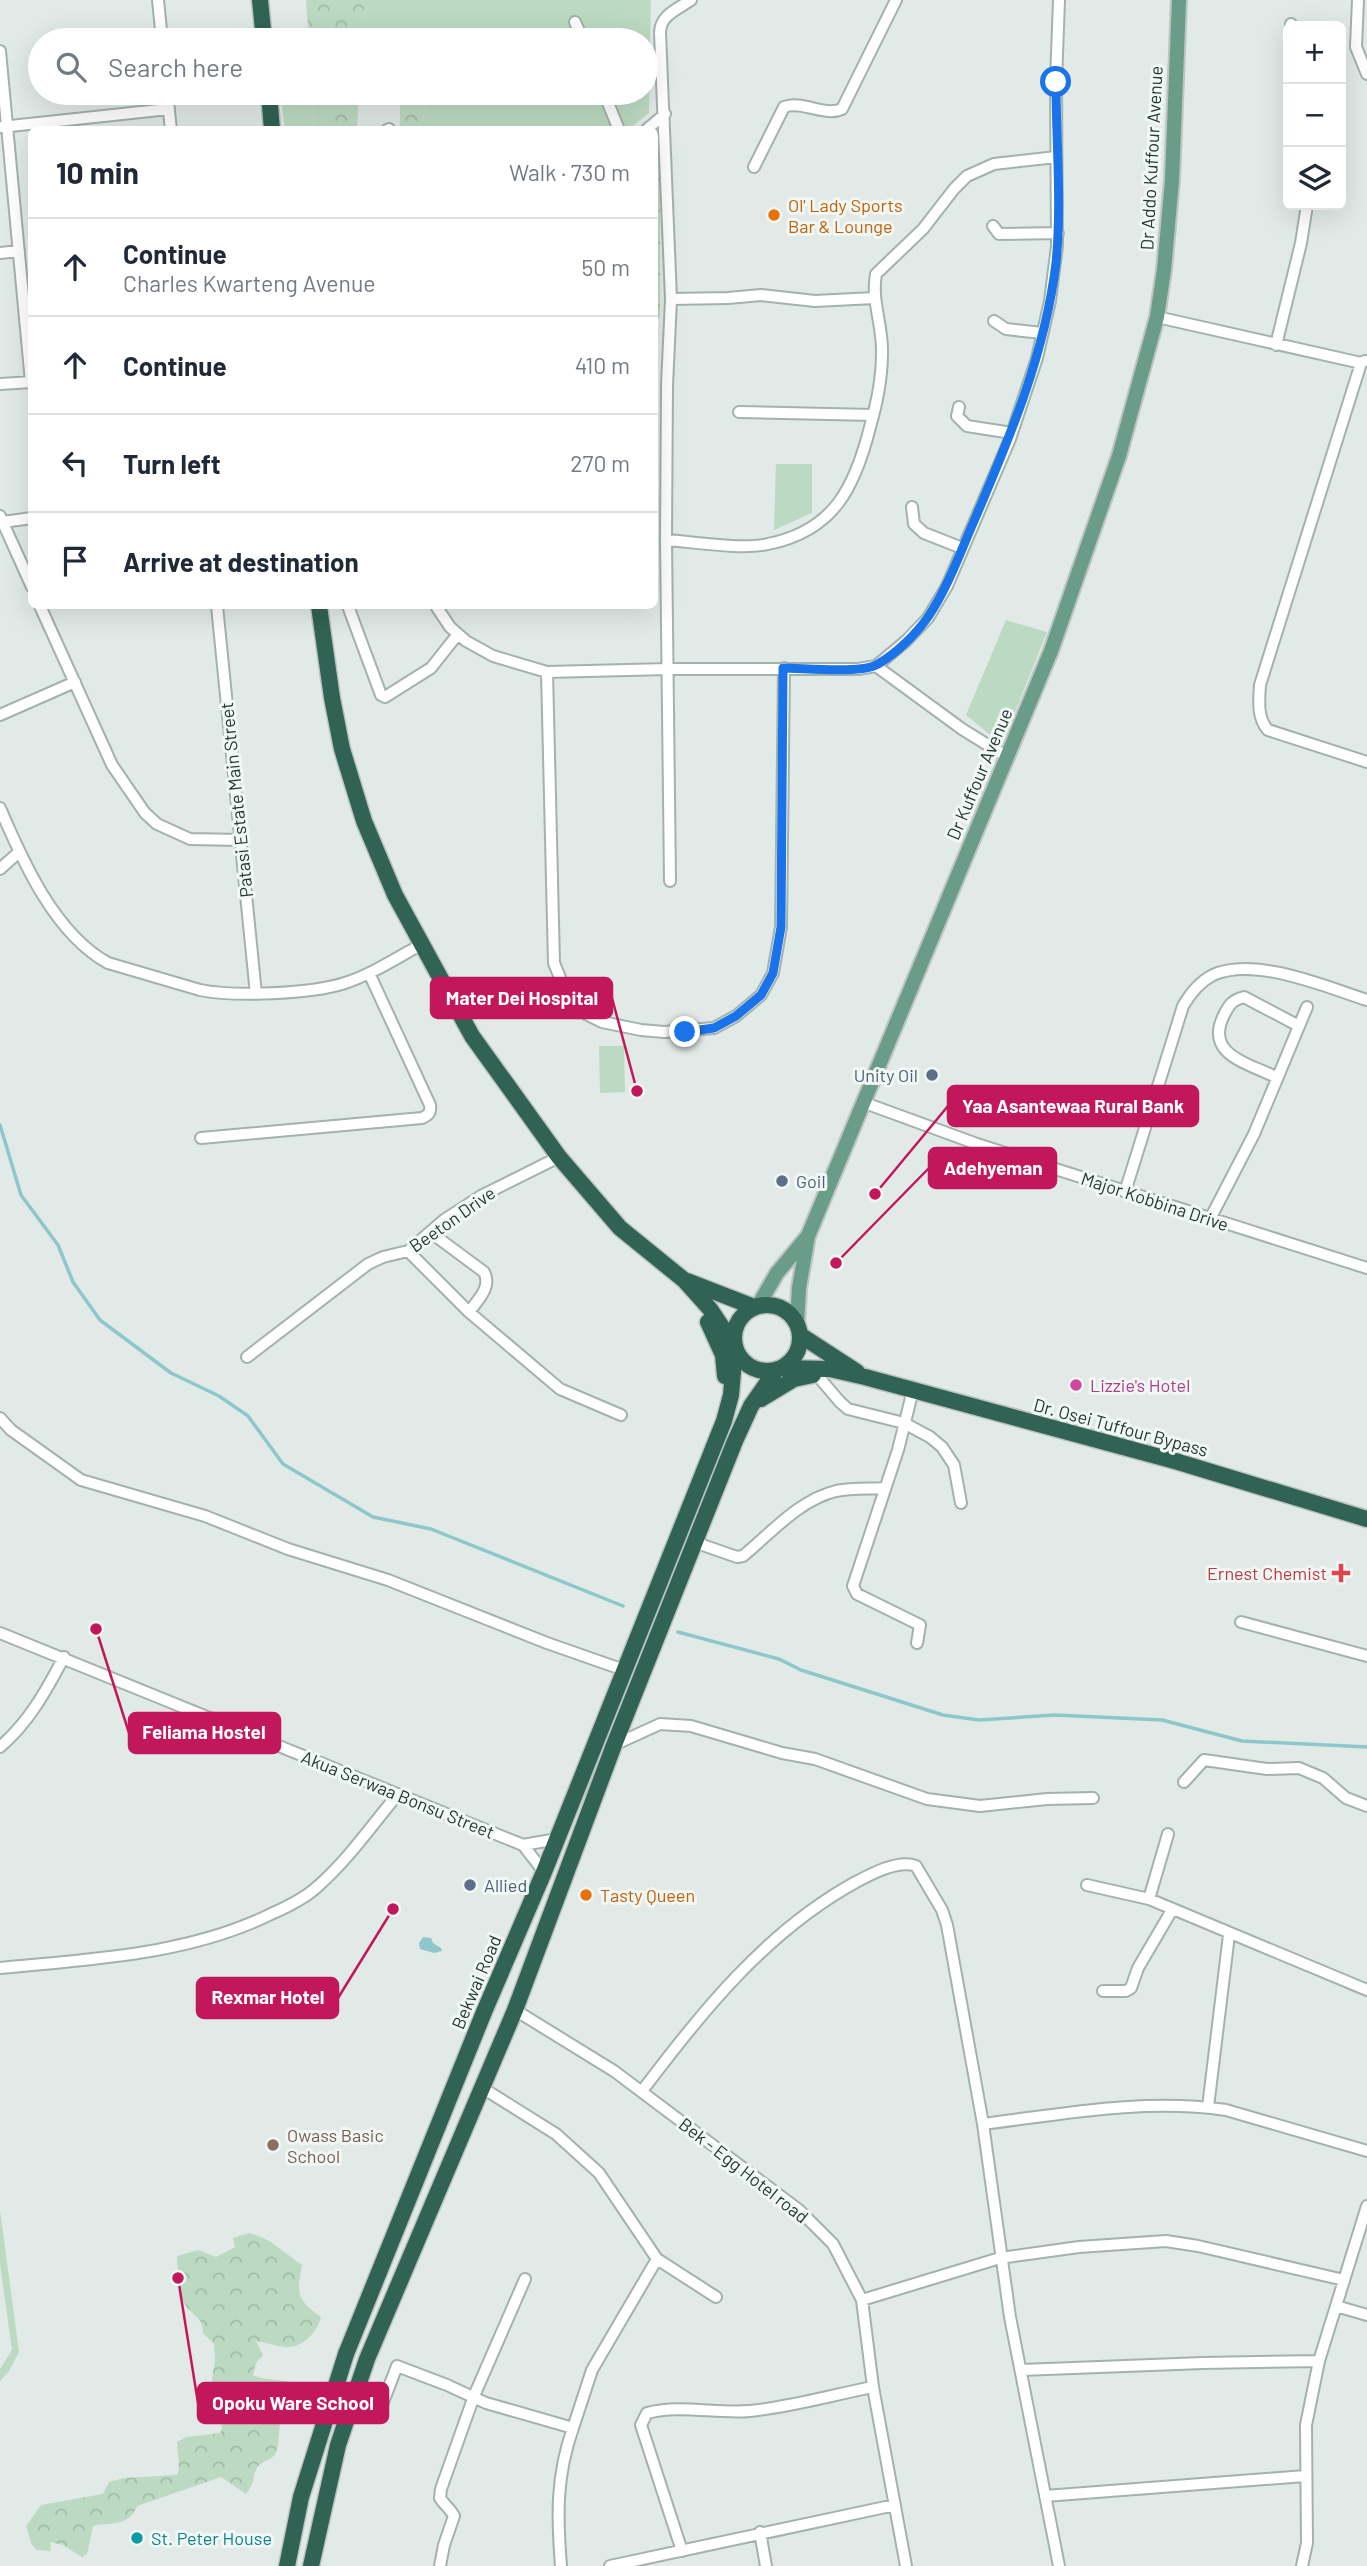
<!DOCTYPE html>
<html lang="en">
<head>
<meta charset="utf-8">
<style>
	body { margin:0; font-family:Barlow,sans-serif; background:#f6f6f7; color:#1f2937 }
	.controls { position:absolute; right:21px; top:21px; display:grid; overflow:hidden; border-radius:10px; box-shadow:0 7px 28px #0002 }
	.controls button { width:63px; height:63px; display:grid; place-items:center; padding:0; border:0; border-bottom:2px solid #e0e1e3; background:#fff; color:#1f2937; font:35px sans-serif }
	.stop { position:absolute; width:21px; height:21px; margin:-16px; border:5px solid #1a73e8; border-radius:50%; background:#fff }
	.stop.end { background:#1a73e8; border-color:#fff; box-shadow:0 2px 7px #0008 }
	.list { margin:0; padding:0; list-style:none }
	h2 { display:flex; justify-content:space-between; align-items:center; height:91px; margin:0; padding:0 28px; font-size:30px }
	h2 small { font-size:23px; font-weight:400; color:#747a83 }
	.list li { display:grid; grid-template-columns:46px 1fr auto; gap:21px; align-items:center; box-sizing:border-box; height:98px; padding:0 28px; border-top:2px solid #e0e1e3 }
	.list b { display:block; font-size:26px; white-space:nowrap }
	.list p { margin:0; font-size:23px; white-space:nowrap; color:#747a83 }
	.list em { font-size:23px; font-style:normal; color:#747a83 }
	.icon { flex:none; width:38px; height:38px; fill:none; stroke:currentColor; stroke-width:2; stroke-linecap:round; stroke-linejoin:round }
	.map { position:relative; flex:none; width:1367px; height:2566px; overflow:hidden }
	.search { position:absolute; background:#fff; box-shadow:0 7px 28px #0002; left:28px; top:28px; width:630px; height:77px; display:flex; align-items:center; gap:18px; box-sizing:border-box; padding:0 24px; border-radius:38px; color:#747a83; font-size:26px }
	.panel { position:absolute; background:#fff; box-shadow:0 7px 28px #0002; left:28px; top:126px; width:630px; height:483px; border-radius:10px }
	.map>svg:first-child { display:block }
</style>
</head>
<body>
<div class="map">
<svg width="1367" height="2566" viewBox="0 0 1367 2566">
	<defs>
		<pattern id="forest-crowns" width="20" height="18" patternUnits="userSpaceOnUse" patternTransform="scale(1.75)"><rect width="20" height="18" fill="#bcdac1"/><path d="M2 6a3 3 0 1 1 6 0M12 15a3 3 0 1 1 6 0" fill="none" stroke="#a1bca6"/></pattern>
	</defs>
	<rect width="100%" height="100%" fill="#e1eae6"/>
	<path fill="#bcdac1" d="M363 0H651L649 113 629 129H417L421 127 427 99 425 93H646V40H368Z
		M280 93H312L314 129H285Z
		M776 464H812V513L774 530Z
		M1006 620 1047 632 1007 732 989 734 966 715Z
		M599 1046H624L625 1092 600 1093Z
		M0 2210 19 2352 9 2371 0 2381V2369L12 2350 0 2264Z"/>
	<path fill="url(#forest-crowns)" d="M306 0H363L368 40H309Z
		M312 93H359L357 128 314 129Z
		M400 93H425L427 99 421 127 400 129Z
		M654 140 658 144 660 154V318H655Z
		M249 2233 268 2240 302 2265C297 2293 296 2299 321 2317 317 2333 302 2349 284 2347 274 2346 265 2342 256 2341L263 2355 256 2363 253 2375C272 2384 285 2374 302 2390L295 2417 280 2425C278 2435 280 2453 271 2458 266 2462 260 2462 257 2468 251 2478 257 2480 246 2494L221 2477 137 2506C129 2527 111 2522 93 2526L87 2554 82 2557 63 2545 50 2542 51 2551 37 2550 32 2545 26 2526 41 2505 103 2494 109 2482 124 2478 177 2475 179 2469 177 2442 186 2437 220 2433 222 2429 219 2400 213 2390 212 2379 215 2360 214 2344 203 2333C203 2317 194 2317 186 2306 177 2292 178 2272 177 2256L198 2250 216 2257 235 2247 233 2238Z"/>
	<path fill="#8ec7cb" d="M423 1937 431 1938 433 1943 441 1948 442 1951 434 1953 420 1949 419 1943Z"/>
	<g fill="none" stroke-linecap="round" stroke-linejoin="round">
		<path stroke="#8ec7cb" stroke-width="3.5" d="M0 1125 21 1195 58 1245 73 1282 100 1320 171 1373 219 1396 248 1416 283 1464 373 1517 431 1529 623 1606
			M678 1632 779 1659 801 1670 943 1715 979 1720 1055 1715 1162 1720 1242 1741 1367 1747"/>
		<g stroke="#a4b2ac" stroke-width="14">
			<path id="minor" d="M158 0 162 40
				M1358 0 1356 47 1367 74
				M575 22 583 40
				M1291 24V26
				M0 51 31 382
				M167 93 171 130
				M604 93 619 130
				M1 127 169 109
				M387 130 389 129
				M646 130 665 114
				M754 167 784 107C803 100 824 117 842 109L896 0
				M993 226 999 234 1058 233
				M0 253 19 251
				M671 299 728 298 761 295 815 301 874 298
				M1157 317 1361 363 1365 361
				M994 321 1006 329 1042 333
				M1276 345 1301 243 1307 205
				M1361 363 1260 685C1259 701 1257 718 1268 730L1367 762
				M0 384 32 382
				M959 407 957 416 967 426 1012 433
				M739 412 873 415
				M912 507 914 524 924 533 962 548
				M0 516 32 587
				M3 522 32 518
				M666 540C695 542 742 550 768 544 834 531 855 487 870 427 877 403 882 379 882 353 883 326 871 301 876 274L923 229 954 189 967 176 994 164 1056 157
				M40 606 112 765 145 813 157 824 190 839 240 840
				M217 606 256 994
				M348 606 381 695 385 697 431 668 458 634
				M436 606 450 627 466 641 493 656 547 672 668 669H858L876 666 906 641 928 618 947 586 1010 439 1037 358 1050 301 1057 246 1056 82 1059 0
				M876 666 962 729 1007 757
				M547 672 554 963 565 990 586 1014 602 1022 641 1030 664 1032 714 1028 736 1016 761 995 773 973 781 927 784 668
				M0 715 75 682
				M0 808C23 862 55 934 108 963L200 990C234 997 311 994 345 983 372 974 397 958 422 944
				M0 869 19 852
				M670 881 666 540 667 385 671 299 660 33C660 15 678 9 691 0
				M1276 1077C1247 1063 1204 1054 1224 1015 1229 1005 1232 1000 1244 997L1299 1026
				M865 1103 977 1144 1367 1268
				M201 1138 422 1118C429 1115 431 1112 430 1105L369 973
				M1125 1192 1183 1006C1190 994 1201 981 1213 975 1255 956 1326 987 1367 1000
				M1210 1219 1254 1134 1307 1007
				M430 1232 484 1272C492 1287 478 1300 469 1312
				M408 1251 469 1312 560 1389 621 1415
				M247 1357 368 1264 383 1257 408 1251 444 1220 481 1196 559 1157
				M817 1375 840 1402 848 1409 904 1423 930 1437 942 1447 954 1465 961 1503
				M913 1390 898 1450 853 1586 857 1594 920 1625 917 1643
				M0 1418 11 1430 81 1480 205 1516 288 1549 388 1580 547 1643 624 1670
				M694 1542 737 1557 743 1556C771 1533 799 1500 836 1491 852 1488 869 1489 885 1488
				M1241 1622 1367 1656
				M0 1633 523 1845 544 1872
				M614 1745 660 1724 691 1726 782 1753 815 1759 927 1799 980 1806 1047 1799 1093 1798
				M0 1747C29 1722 46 1691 64 1657
				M1184 1782 1204 1760 1267 1769 1299 1768 1323 1778 1346 1798 1367 1806
				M523 1845 557 1839
				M1087 1885 1149 1899 1367 1990
				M1149 1899 1168 1834
				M0 1968C91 1959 188 1955 271 1914 287 1907 304 1899 317 1887 348 1860 372 1825 398 1794
				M1103 1991H1126L1131 1988 1138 1968 1172 1910
				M515 2010 614 2071 799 2210 833 2244 862 2300 873 2387 906 2566
				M481 2087 556 2134 599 2173 657 2259 716 2297
				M642 2091C703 2011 765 1932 856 1882 871 1874 899 1859 916 1866L942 1910 947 1925 983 2124 1010 2317 1059 2566
				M1208 2107 1229 1935
				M983 2124C1062 2114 1146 2098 1226 2110L1367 2151
				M862 2300 1000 2258 1079 2247 1166 2241 1198 2246 1344 2280
				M1336 2306 1367 2315
				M1021 2370 1203 2363 1319 2361
				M352 2403 380 2410 397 2366 447 2385 486 2403 573 2428C556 2476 557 2516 561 2566
				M573 2428 592 2370 657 2259
				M1045 2496 1305 2476
				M760 2532 766 2566
				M682 2551 641 2425 647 2413C680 2404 716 2414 750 2411 791 2407 832 2395 873 2387
				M440 2566 444 2545 454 2516C450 2508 445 2506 440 2498L441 2489 474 2396 525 2279
				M610 2566 895 2505
				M1302 2566 1307 2543 1306 2425 1319 2361 1367 2206"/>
		</g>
		<g stroke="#bdc4c1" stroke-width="18">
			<path id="major" d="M758 1306 777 1273 807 1237
				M797 1324 799 1288 808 1236 1051 651 1119 456 1157 317 1164 270 1172 180 1179 0"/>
		</g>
		<g stroke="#bdc4c1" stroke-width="19">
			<path id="highway" d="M260 0 264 40
				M269 93 272 130
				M319 606 332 698 342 749 364 821 395 895 472 1036 559 1157 620 1228 684 1280 710 1309 734 1345
				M687 1281 754 1307
				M734 1338a33 33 0 1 1 66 0a33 33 0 1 1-66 0Z
				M708 1322 723 1355 725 1376
				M800 1335 857 1372
				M781 1368 830 1369 865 1377 1175 1461 1367 1519
				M761 1399 794 1379 813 1375
				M287 2566 301 2497 346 2354 484 2012 544 1872 724 1421 731 1395 735 1349
				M311 2566 338 2445 367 2359 515 2010 614 1745 735 1441 751 1406 776 1370"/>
		</g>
		<use href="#minor" stroke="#fff" stroke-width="10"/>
		<use href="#major" stroke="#6a9c8a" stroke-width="14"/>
		<use href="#highway" stroke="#316354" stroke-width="16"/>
	</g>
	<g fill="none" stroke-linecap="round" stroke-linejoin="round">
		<path stroke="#1a73e8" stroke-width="9" d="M685 1032 714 1028 736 1016 761 995 773 973 781 927 783 668C804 668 863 674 878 664 897 653 916 634 928 617 948 587 960 553 974 521 1010 437 1045 354 1056 263 1062 203 1056 142 1056 82"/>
	</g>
	<g fill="#e8710a" stroke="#f1f7f4" stroke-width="2.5">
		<circle cx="774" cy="215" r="7"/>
		<circle cx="586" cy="1895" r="7"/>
	</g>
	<g fill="#5c6f8a" stroke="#f1f7f4" stroke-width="2.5">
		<circle cx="932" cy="1075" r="7"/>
		<circle cx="782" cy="1181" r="7"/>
		<circle cx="470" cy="1885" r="7"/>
	</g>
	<circle fill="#d1479c" stroke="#f1f7f4" stroke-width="2.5" cx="1076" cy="1385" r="7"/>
	<path fill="#e0444e" stroke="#f1f7f4" stroke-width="2.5" d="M1337.5 1562.5h7v7h7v7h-7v7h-7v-7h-7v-7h7z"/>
	<circle fill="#8d6e63" stroke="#f1f7f4" stroke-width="2.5" cx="273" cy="2145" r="7"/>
	<circle fill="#0f9aa8" stroke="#f1f7f4" stroke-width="2.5" cx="137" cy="2538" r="7"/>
	<g text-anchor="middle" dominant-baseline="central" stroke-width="6" stroke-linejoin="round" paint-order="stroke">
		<g font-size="18" fill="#233a31" stroke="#f1f7f4">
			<text transform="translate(1151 158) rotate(-87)">Dr Addo Kuffour Avenue</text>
			<text transform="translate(979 774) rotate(-67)">Dr Kuffour Avenue</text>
			<text transform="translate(236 800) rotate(-96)">Patasi Estate Main Street</text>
			<text transform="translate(1155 1201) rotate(18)">Major Kobbina Drive</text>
			<text transform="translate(452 1219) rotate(-35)">Beeton Drive</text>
			<text transform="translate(1121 1427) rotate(15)">Dr. Osei Tuffour Bypass</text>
			<text transform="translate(398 1794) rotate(22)">Akua Serwaa Bonsu Street</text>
			<text transform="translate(476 1982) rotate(-67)">Bekwai Road</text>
			<text transform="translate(744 2170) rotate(38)">Bek - Egg Hotel road</text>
		</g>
		<g font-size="18" fill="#c56008" stroke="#f1f7f4" text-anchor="start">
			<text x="788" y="205">Ol' Lady Sports<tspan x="788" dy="21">Bar &amp; Lounge</tspan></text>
			<text x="600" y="1895">Tasty Queen</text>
		</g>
		<g font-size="18" fill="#4e5e75" stroke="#f1f7f4" text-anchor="start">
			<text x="918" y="1075" text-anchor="end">Unity Oil</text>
			<text x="796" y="1181">Goil</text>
			<text x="484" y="1885">Allied</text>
		</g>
		<g font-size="18" fill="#b23c85" stroke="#f1f7f4" text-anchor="start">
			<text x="1090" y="1385">Lizzie's Hotel</text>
		</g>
		<g font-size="18" fill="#be3a42" stroke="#f1f7f4" text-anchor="end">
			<text x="1327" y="1573">Ernest Chemist</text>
		</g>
		<g font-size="18" fill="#785e54" stroke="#f1f7f4" text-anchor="start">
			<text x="287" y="2135">Owass Basic<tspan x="287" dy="21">School</tspan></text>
		</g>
		<g font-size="18" fill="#0d838f" stroke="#f1f7f4" text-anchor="start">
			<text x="151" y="2538">St. Peter House</text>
		</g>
	</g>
	<path fill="none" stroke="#c2185b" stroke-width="2.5" d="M637 1091L612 998M875 1194L948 1106M836 1263L929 1168M96 1629L129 1733M393 1909L338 1998M178 2278L198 2403"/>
	<g fill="#c2185b" stroke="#f1f7f4" stroke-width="2.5">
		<circle cx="637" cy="1091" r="7"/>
		<circle cx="875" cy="1194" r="7"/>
		<circle cx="836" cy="1263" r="7"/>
		<circle cx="96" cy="1629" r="7"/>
		<circle cx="393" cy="1909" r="7"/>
		<circle cx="178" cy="2278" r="7"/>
	</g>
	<g fill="#c2185b" stroke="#c2185b" stroke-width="2.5">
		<rect x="431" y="978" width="181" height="40" rx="7"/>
		<rect x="948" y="1086" width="250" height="40" rx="7"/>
		<rect x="929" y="1148" width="127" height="40" rx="7"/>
		<rect x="129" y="1713" width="151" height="40" rx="7"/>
		<rect x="197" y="1978" width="141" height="40" rx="7"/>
		<rect x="198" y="2383" width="190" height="40" rx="7"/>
	</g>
	<g font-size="19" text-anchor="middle" font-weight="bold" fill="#fff">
		<text x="522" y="1005">Mater Dei Hospital</text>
		<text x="1073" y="1113">Yaa Asantewaa Rural Bank</text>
		<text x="993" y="1175">Adehyeman</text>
		<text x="204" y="1739">Feliama Hostel</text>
		<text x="268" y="2004">Rexmar Hotel</text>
		<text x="293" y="2410">Opoku Ware School</text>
	</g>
</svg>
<div class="controls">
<button>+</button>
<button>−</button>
<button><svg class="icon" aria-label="layers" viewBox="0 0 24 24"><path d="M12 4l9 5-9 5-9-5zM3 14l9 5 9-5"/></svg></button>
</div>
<div class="stop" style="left:1056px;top:82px"></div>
<div class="stop end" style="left:685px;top:1032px"></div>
<div class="search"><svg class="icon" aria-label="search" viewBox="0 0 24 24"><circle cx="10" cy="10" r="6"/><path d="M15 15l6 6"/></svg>Search here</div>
<section class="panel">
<h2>10 min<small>Walk · 730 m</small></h2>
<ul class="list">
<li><svg class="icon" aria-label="ahead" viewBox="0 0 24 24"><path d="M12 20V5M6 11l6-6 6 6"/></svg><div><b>Continue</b><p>Charles Kwarteng Avenue</p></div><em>50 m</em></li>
<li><svg class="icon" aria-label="ahead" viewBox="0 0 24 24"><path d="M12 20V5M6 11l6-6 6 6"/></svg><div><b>Continue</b></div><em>410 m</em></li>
<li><svg class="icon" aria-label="left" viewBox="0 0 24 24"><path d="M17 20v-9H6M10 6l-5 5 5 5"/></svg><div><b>Turn left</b></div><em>270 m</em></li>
<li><svg class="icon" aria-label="arrive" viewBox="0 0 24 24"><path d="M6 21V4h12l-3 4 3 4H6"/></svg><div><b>Arrive at destination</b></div></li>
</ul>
</section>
</div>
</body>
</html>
